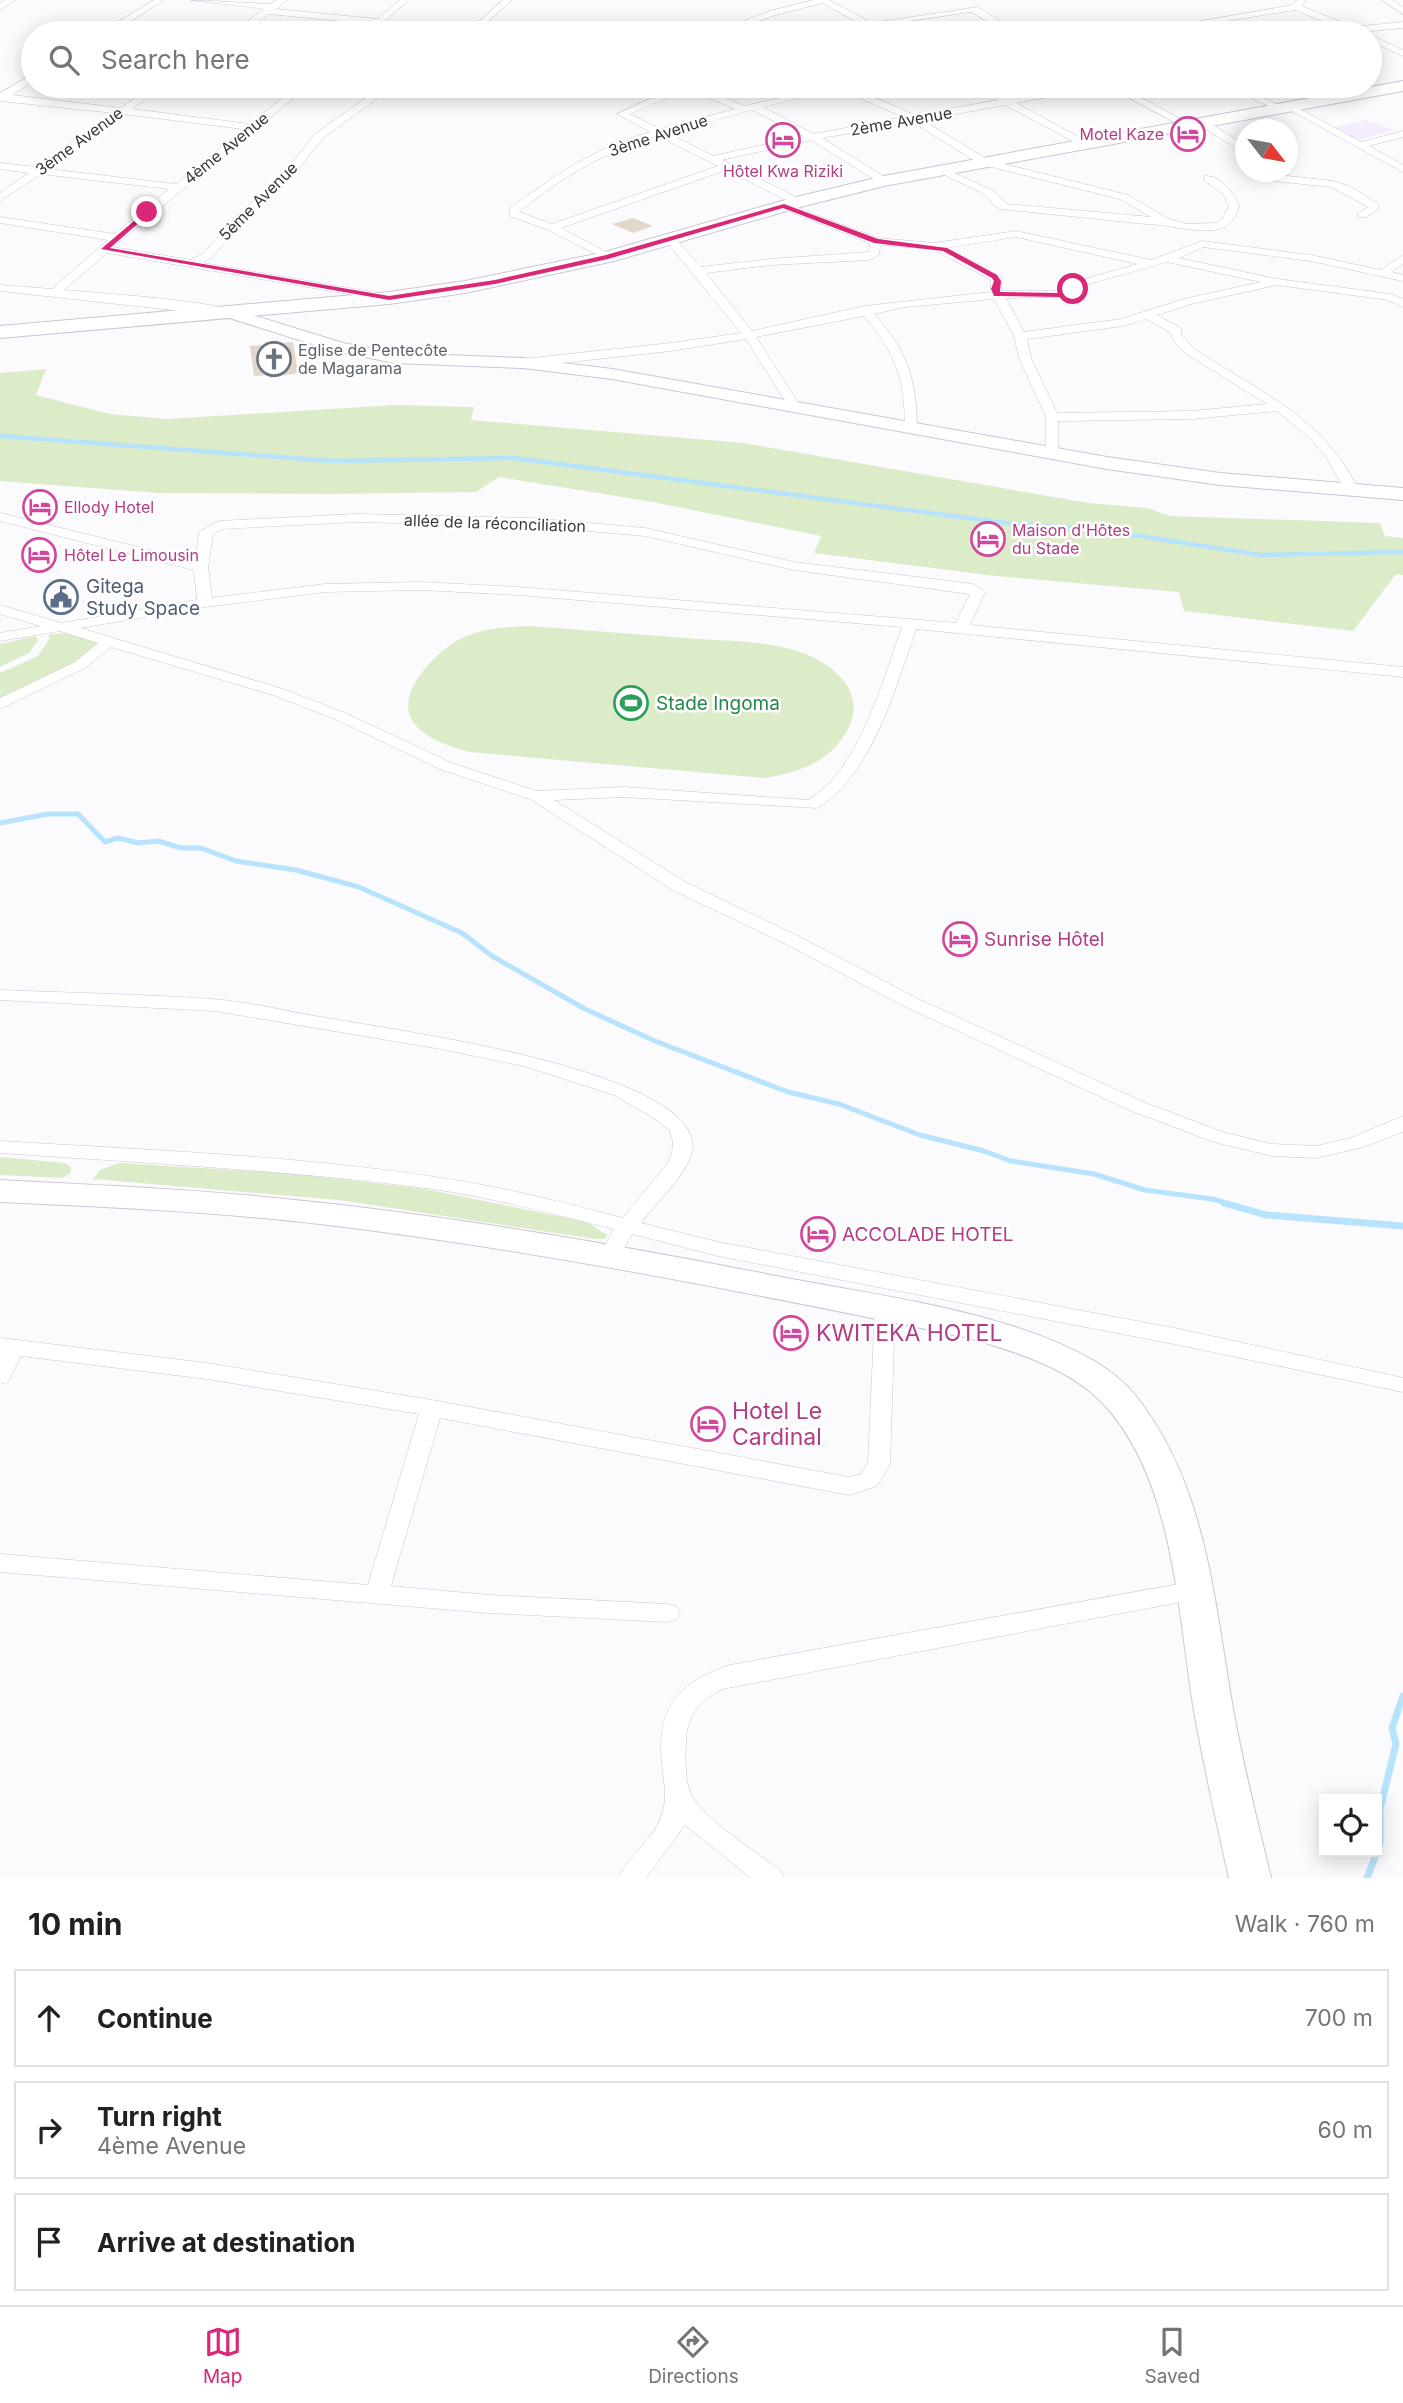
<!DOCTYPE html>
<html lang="en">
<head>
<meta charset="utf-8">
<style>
	body { margin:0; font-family:Inter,sans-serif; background:#f6f6f6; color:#202124 }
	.controls { position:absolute; right:21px; bottom:21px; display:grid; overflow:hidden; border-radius:0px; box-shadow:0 4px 18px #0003 }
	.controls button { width:63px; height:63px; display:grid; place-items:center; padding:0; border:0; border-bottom:2px solid #e0e0e0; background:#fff; color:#202124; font:35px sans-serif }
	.compass { position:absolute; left:1235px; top:119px; width:63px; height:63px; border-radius:50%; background:#fff; box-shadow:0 4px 18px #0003; rotate:121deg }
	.stop { position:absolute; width:21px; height:21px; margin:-16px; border:5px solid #db2777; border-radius:50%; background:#fff }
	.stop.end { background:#db2777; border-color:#fff; box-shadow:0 2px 7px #0008 }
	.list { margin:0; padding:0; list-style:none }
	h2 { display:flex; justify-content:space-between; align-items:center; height:91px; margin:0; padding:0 28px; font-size:30px }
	h2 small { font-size:23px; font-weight:400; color:#757577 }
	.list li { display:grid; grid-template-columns:46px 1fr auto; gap:21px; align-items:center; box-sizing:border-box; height:98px; margin:0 14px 14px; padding:0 14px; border:2px solid #e0e0e0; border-radius:0px }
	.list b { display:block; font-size:26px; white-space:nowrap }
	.list p { margin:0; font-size:23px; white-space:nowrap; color:#757577 }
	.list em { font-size:23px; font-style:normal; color:#757577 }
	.icon { flex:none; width:38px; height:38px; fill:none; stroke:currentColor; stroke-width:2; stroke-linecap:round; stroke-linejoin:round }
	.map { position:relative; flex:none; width:1403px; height:1878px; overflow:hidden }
	.search { position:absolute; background:#fff; box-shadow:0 4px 18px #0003; left:21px; right:21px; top:21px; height:77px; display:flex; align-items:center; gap:18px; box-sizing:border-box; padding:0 24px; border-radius:38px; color:#757577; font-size:26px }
	.sheet { height:427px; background:#fff }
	nav { display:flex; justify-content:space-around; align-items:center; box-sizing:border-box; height:98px; border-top:2px solid #e0e0e0; background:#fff; font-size:19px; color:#757577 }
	nav a { display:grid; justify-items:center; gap:4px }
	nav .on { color:#db2777 }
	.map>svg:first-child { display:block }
</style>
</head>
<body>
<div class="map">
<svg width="1403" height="1878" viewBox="0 0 1403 1878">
	<rect width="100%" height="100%" fill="#fbfafd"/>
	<path fill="#f4edfe" d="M1366 120 1394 130 1354 141 1332 128Z"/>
	<path fill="#dcecc9" d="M46 369 36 395 110 414 167 419 395 405 474 407 471 420 744 443 1088 503 1147 508 1170 516 1380 523 1385 536 1403 538V575L1396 574 1353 631 1184 611 1179 592 996 576 814 553 821 536 653 502 499 477 476 492 329 494 158 493 0 481V373Z
		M529 626C586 630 642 635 699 639 730 641 764 641 794 650 828 660 869 689 848 729 831 762 798 773 764 778L469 752C449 746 418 737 410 716 399 688 438 651 460 639 481 628 505 627 529 626Z
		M65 633 99 643 89 655 0 701V673L38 656 50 638 48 635Z
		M36 636 38 640 29 653 0 667V644Z
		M0 1157 65 1163 71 1167V1173L62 1178 0 1175Z
		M119 1163 287 1173 425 1189 587 1222 607 1235 605 1239H595L339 1200 93 1179 100 1170Z"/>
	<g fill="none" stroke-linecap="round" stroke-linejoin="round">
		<path stroke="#b7e4fc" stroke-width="4.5" d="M0 436 333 461 514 458 1006 523 1103 530 1260 555 1403 552"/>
		<path stroke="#b7e4fc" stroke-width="5" d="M0 823 48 814H78L105 842 118 838 138 843 158 841 181 848H201L236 861 296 870 359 887 462 933 492 956 585 1009 655 1041 788 1092 839 1104 920 1135 984 1151 1011 1161 1094 1174 1145 1190 1212 1199 1230 1204"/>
		<path stroke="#b7e4fc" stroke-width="7" d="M1224 1203 1266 1215 1403 1226
			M1377 1851 1380 1843V1809L1396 1744 1392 1728 1403 1696
			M1367 1878 1377 1852"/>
	</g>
	<path fill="#e2d8ca" d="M633 218 653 226 633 233 612 224Z
		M293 342 298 373 269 378V375L254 376 250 346Z"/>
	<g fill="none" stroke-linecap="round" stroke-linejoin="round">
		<g stroke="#cbc6d6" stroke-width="1">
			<path id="street" d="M5 0H15L0 10V3Z
				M154 0H164L111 33H100Z
				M191 0 271 4 277 0H287L276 9 377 19 400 0H409L371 33H361L371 24 269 14 241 33H231L264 9Z
				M503 0H512L475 33H466Z
				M814 0H829L872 23 978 7 1019 33H1008L971 12 896 23 879 27 875 31 869 29 833 33 862 25 822 3 776 15 726 33H713L770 11Z
				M1297 0H1306L1302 6 1352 27 1403 22V28L1351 33 1295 10 1151 33H1131L1293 5Z
				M1382 0H1392L1403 7V14Z
				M1370 35 1403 50V56L1370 41Z
				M33 74V81L12 95 121 108 152 86H163L132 109 250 124 297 86H308L113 247 191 260 204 253 237 215 279 179 315 134 383 86H394L323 138 287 183 245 219 212 257 203 263 384 294 390 297 384 300 107 253 64 290C92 293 216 300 232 312L226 316 0 291V285L52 289 108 240 0 223V217L115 234 169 189 41 174 0 201V193L29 173 0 169V163L37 167 114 113 0 101V93ZM124 114 243 129 176 184 48 169Z
				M678 86H697L745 106 829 86H847L915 115 998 100 974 86C990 86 999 98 1011 98 1039 97 1067 86 1096 86L1091 89 1016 103 1088 142V146L1084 147 1005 105 923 120 988 160 1128 195 1167 218 1186 224 1217 223 1222 219 1229 206 1223 194 1204 180V176C1221 175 1233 192 1239 206 1237 211 1235 217 1232 221 1218 241 1167 223 1146 224L1001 209 994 206 986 195 934 170 943 168 994 191 1007 204 1151 217 1120 199 980 164 912 122 822 138 888 179V183H880L811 140 722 160 802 200V204H794L726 170 561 228 612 255 614 257 608 260 548 230 510 216 509 209C553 176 597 147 650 132L617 114ZM688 89 735 109 660 129 630 114ZM839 89 903 117 814 134 763 107ZM752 110 803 136 713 156 668 133ZM658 136 718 166 552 224 519 212C560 178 606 151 658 136Z
				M1107 86H1119L1194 126 1185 128Z
				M1226 86H1238L1285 108 1277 110Z
				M1289 103 1361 142 1403 131V137L1369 146 1403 165V172L1286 108 1284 106Z
				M1199 121H1207L1246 146V154L1199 125Z
				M1253 172 1333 181 1351 187 1378 204V210L1366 217H1358V213L1368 207 1331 187 1274 181Z
				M784 203 878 238 934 243 1016 231 1151 260 1202 241 1311 255 1381 270 1403 255V264L1392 272 1403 275V281L1311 261 1203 247 1179 258 1277 279 1391 294 1403 299V307L1388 300 1277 285 1191 304 1157 315 1181 328V334L1193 348C1258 392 1323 415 1359 491L1357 494H1347L1325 455 1310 438 1277 411 1192 419 1058 421V454L1051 458 1046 457V417L1019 358 1014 336 994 299 905 307 874 314C907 351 917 379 917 429L911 433 905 429C905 380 896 353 864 316L756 337 801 407 795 411 789 407 746 339 671 351 523 367 517 363 523 359 671 343 741 333 666 241V237H674L701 267 771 259 869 252 870 243 780 208V204ZM1016 237 1138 264 1081 280 1063 291H1002L1001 277 946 248ZM881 245 932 249 991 280V292L865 306 752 331 706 273 771 265 868 260 878 256ZM1167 262 1261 282 1184 299 1121 319 1024 332 1006 298 1065 297 1089 284ZM1146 319 1170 332 1175 343 1185 353 1267 404 1192 411 1057 413 1031 358 1027 339 1123 326Z
				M0 513 195 561 199 532 219 521 356 514 533 518 645 528 794 562 973 584 985 592 970 625 1403 667V677L916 629C896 686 872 776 817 808L624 797 554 800 685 882 798 936 916 998 1143 1102 1226 1133 1272 1144 1316 1146 1351 1138 1403 1116V1132L1363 1147 1316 1158 1272 1156 1214 1142 1129 1110 904 1006 786 944 673 890 530 799 442 770 335 719 273 695 111 647 85 668 0 709V698L75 662 98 643 60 631 0 641V633L41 626 0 614V605L61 623 197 600 194 570 0 521ZM356 522 533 526 645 536 794 570 970 594 956 623 518 587 421 582 325 584 212 598 208 567 213 534 222 529ZM421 590 518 595 902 627C883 680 859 771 808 800L624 787 537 791 454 764 345 713 283 689 80 628 205 607 325 592Z
				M0 990C71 993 142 994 212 999 253 1002 293 1013 333 1019 401 1031 673 1068 692 1139 699 1165 655 1203 641 1223L718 1242 1179 1329 1399 1377 1403 1378V1392L1179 1345 718 1256 632 1234 616 1262H602L599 1257 614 1229C554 1214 494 1198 433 1189 289 1170 145 1163 0 1153V1141C145 1150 291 1155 435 1177 499 1186 561 1202 623 1218L667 1164 672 1154 673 1141 669 1130 657 1120 614 1095 524 1066 441 1049 215 1011 0 1000Z
				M885 1302 892 1304 895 1309 890 1464 877 1486 849 1495 440 1418 391 1586 489 1595 668 1604 676 1606 680 1613 676 1620 668 1622 489 1613 0 1572V1554L368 1585 419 1414 207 1379 21 1356 8 1382 0 1384V1338L207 1363 432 1400 849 1477 861 1474 868 1463 875 1309 878 1304Z
				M1196 1581 1204 1583 1208 1590 1204 1597 1196 1599 722 1689C698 1702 686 1716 686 1744 685 1758 685 1779 690 1792 699 1816 759 1854 780 1870L784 1878H751L685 1825 646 1878H618C628 1856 653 1840 661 1817 668 1799 664 1783 662 1764 656 1708 678 1682 730 1665Z"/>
		</g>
		<g stroke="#cbc6d6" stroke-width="2">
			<path id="secondary" d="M226 307 343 343 395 353 523 358 612 369 1107 457 1220 473 1403 488V500L1220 485 1107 469 612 379 523 368 395 363 334 351 220 315 218 312 220 309Z"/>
		</g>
		<g stroke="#cbc6d6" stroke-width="2">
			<path id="primary" d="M1403 81V91L884 186 804 206 614 261 465 293 389 304 0 338V326L389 292 465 281 605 252 792 198 884 176Z
				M0 1180C95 1185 191 1189 285 1199 456 1216 624 1246 792 1279 885 1297 1076 1320 1136 1396 1208 1487 1214 1604 1234 1714 1244 1769 1258 1823 1271 1878H1229C1217 1825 1205 1771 1195 1717 1178 1619 1176 1489 1109 1410 1074 1369 1019 1353 969 1338 756 1294 543 1251 328 1225 219 1212 109 1207 0 1202Z"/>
		</g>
		<use href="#street" fill="#fff" fill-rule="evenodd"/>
		<use href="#secondary" fill="#fff" fill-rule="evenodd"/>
		<use href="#primary" fill="#fff" fill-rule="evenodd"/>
	</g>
	<path fill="#db2777" d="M784 204 878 239 947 248 997 275 1001 281 1000 292 1058 293 1073 287 1076 289 1059 297 994 296 991 289 994 281 992 278 943 251 874 243 783 208 608 259 495 284 389 300 101 249 147 210 150 213 110 248 389 296 495 280 606 255Z"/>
	<defs>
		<g id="hotel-ring" transform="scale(1.75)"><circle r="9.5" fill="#fff" stroke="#d1479c" stroke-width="1.5"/><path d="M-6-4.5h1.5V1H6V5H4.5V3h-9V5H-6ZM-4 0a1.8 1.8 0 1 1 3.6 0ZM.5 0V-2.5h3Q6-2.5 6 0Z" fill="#d1479c"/></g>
		<g id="church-ring" transform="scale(1.75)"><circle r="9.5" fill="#fff" stroke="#6b7280" stroke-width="1.5"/><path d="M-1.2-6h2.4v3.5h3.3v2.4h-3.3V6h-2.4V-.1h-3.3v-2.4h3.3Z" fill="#6b7280"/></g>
		<g id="civic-ring" transform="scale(1.75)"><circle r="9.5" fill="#fff" stroke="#5c6f8a" stroke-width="1.5"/><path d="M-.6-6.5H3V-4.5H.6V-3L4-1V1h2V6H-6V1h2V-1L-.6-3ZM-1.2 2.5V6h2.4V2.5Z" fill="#5c6f8a"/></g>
		<g id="stadium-ring" transform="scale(1.75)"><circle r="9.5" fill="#fff" stroke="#2e9e5b" stroke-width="1.5"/><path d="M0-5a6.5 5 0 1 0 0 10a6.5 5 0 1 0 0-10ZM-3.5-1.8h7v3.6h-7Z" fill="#2e9e5b"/></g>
	</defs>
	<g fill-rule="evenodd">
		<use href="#hotel-ring" x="1188" y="134"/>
		<use href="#hotel-ring" x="783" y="140"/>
		<use href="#church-ring" x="274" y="359"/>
		<use href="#hotel-ring" x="40" y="507"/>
		<use href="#hotel-ring" x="988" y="539"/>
		<use href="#hotel-ring" x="39" y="555"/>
		<use href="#civic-ring" x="61" y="597"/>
		<use href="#stadium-ring" x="631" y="703"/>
		<use href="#hotel-ring" x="960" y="939"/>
		<use href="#hotel-ring" x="818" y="1234"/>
		<use href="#hotel-ring" x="791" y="1333"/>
		<use href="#hotel-ring" x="708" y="1424"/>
	</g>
	<g text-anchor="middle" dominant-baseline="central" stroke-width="5" stroke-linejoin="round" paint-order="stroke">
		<g font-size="16" fill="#39373e" stroke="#fff">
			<text transform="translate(901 121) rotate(-10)">2ème Avenue</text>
			<text transform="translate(658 135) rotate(-18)">3ème Avenue</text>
			<text transform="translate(79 141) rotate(-36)">3ème Avenue</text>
			<text transform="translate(226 148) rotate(-39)">4ème Avenue</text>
			<text transform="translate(258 201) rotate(-45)">5ème Avenue</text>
			<text transform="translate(495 523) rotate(2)">allée de la réconciliation</text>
		</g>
		<g font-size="16" fill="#b23c85" stroke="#fff" text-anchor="start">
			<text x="1164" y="134" text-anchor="end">Motel Kaze</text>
			<text x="783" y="171" text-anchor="middle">Hôtel Kwa Riziki</text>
			<text x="64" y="507">Ellody Hotel</text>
			<text x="1012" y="530">Maison d'Hôtes<tspan x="1012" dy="18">du Stade</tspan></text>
			<text x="64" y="555">Hôtel Le Limousin</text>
		</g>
		<g font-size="16" fill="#5b616d" stroke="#fff" text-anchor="start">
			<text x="298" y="350">Eglise de Pentecôte<tspan x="298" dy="18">de Magarama</tspan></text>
		</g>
		<g font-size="19" fill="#4e5e75" stroke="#fff" text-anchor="start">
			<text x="86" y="586">Gitega<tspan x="86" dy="22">Study Space</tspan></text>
		</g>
		<g font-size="19" fill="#27864d" stroke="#fff" text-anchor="start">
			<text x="656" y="703">Stade Ingoma</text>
		</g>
		<g font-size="19" fill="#b23c85" stroke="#fff" text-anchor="start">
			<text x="984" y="939">Sunrise Hôtel</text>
			<text x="842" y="1234">ACCOLADE HOTEL</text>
		</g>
		<g font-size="23" fill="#b23c85" stroke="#fff" text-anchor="start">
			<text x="816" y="1333">KWITEKA HOTEL</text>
			<text x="732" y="1411">Hotel Le<tspan x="732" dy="26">Cardinal</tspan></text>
		</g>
	</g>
</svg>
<div class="controls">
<button><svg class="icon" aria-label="locate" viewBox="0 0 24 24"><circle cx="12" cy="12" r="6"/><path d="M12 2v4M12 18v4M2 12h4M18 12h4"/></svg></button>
</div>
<svg class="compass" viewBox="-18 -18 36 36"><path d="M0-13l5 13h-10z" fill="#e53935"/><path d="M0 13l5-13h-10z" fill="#757577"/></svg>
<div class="stop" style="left:1073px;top:289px"></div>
<div class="stop end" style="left:147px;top:212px"></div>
<div class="search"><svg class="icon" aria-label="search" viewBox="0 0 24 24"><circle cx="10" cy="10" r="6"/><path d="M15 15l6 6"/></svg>Search here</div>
</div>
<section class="sheet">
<h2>10 min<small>Walk · 760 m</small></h2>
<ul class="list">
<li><svg class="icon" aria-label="ahead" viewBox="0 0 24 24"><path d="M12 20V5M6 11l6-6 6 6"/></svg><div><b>Continue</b></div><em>700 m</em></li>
<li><svg class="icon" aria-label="right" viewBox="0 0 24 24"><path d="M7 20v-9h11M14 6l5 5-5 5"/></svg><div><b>Turn right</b><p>4ème Avenue</p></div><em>60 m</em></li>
<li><svg class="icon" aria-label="arrive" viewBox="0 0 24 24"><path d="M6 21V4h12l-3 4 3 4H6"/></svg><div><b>Arrive at destination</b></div></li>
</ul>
</section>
<nav>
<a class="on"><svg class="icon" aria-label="map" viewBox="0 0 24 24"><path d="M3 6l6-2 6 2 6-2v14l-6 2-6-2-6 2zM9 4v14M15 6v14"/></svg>Map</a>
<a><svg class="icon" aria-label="directions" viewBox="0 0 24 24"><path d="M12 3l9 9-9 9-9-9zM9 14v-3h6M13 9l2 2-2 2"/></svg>Directions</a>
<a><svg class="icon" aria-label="saved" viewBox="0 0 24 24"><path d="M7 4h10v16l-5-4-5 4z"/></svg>Saved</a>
</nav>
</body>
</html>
